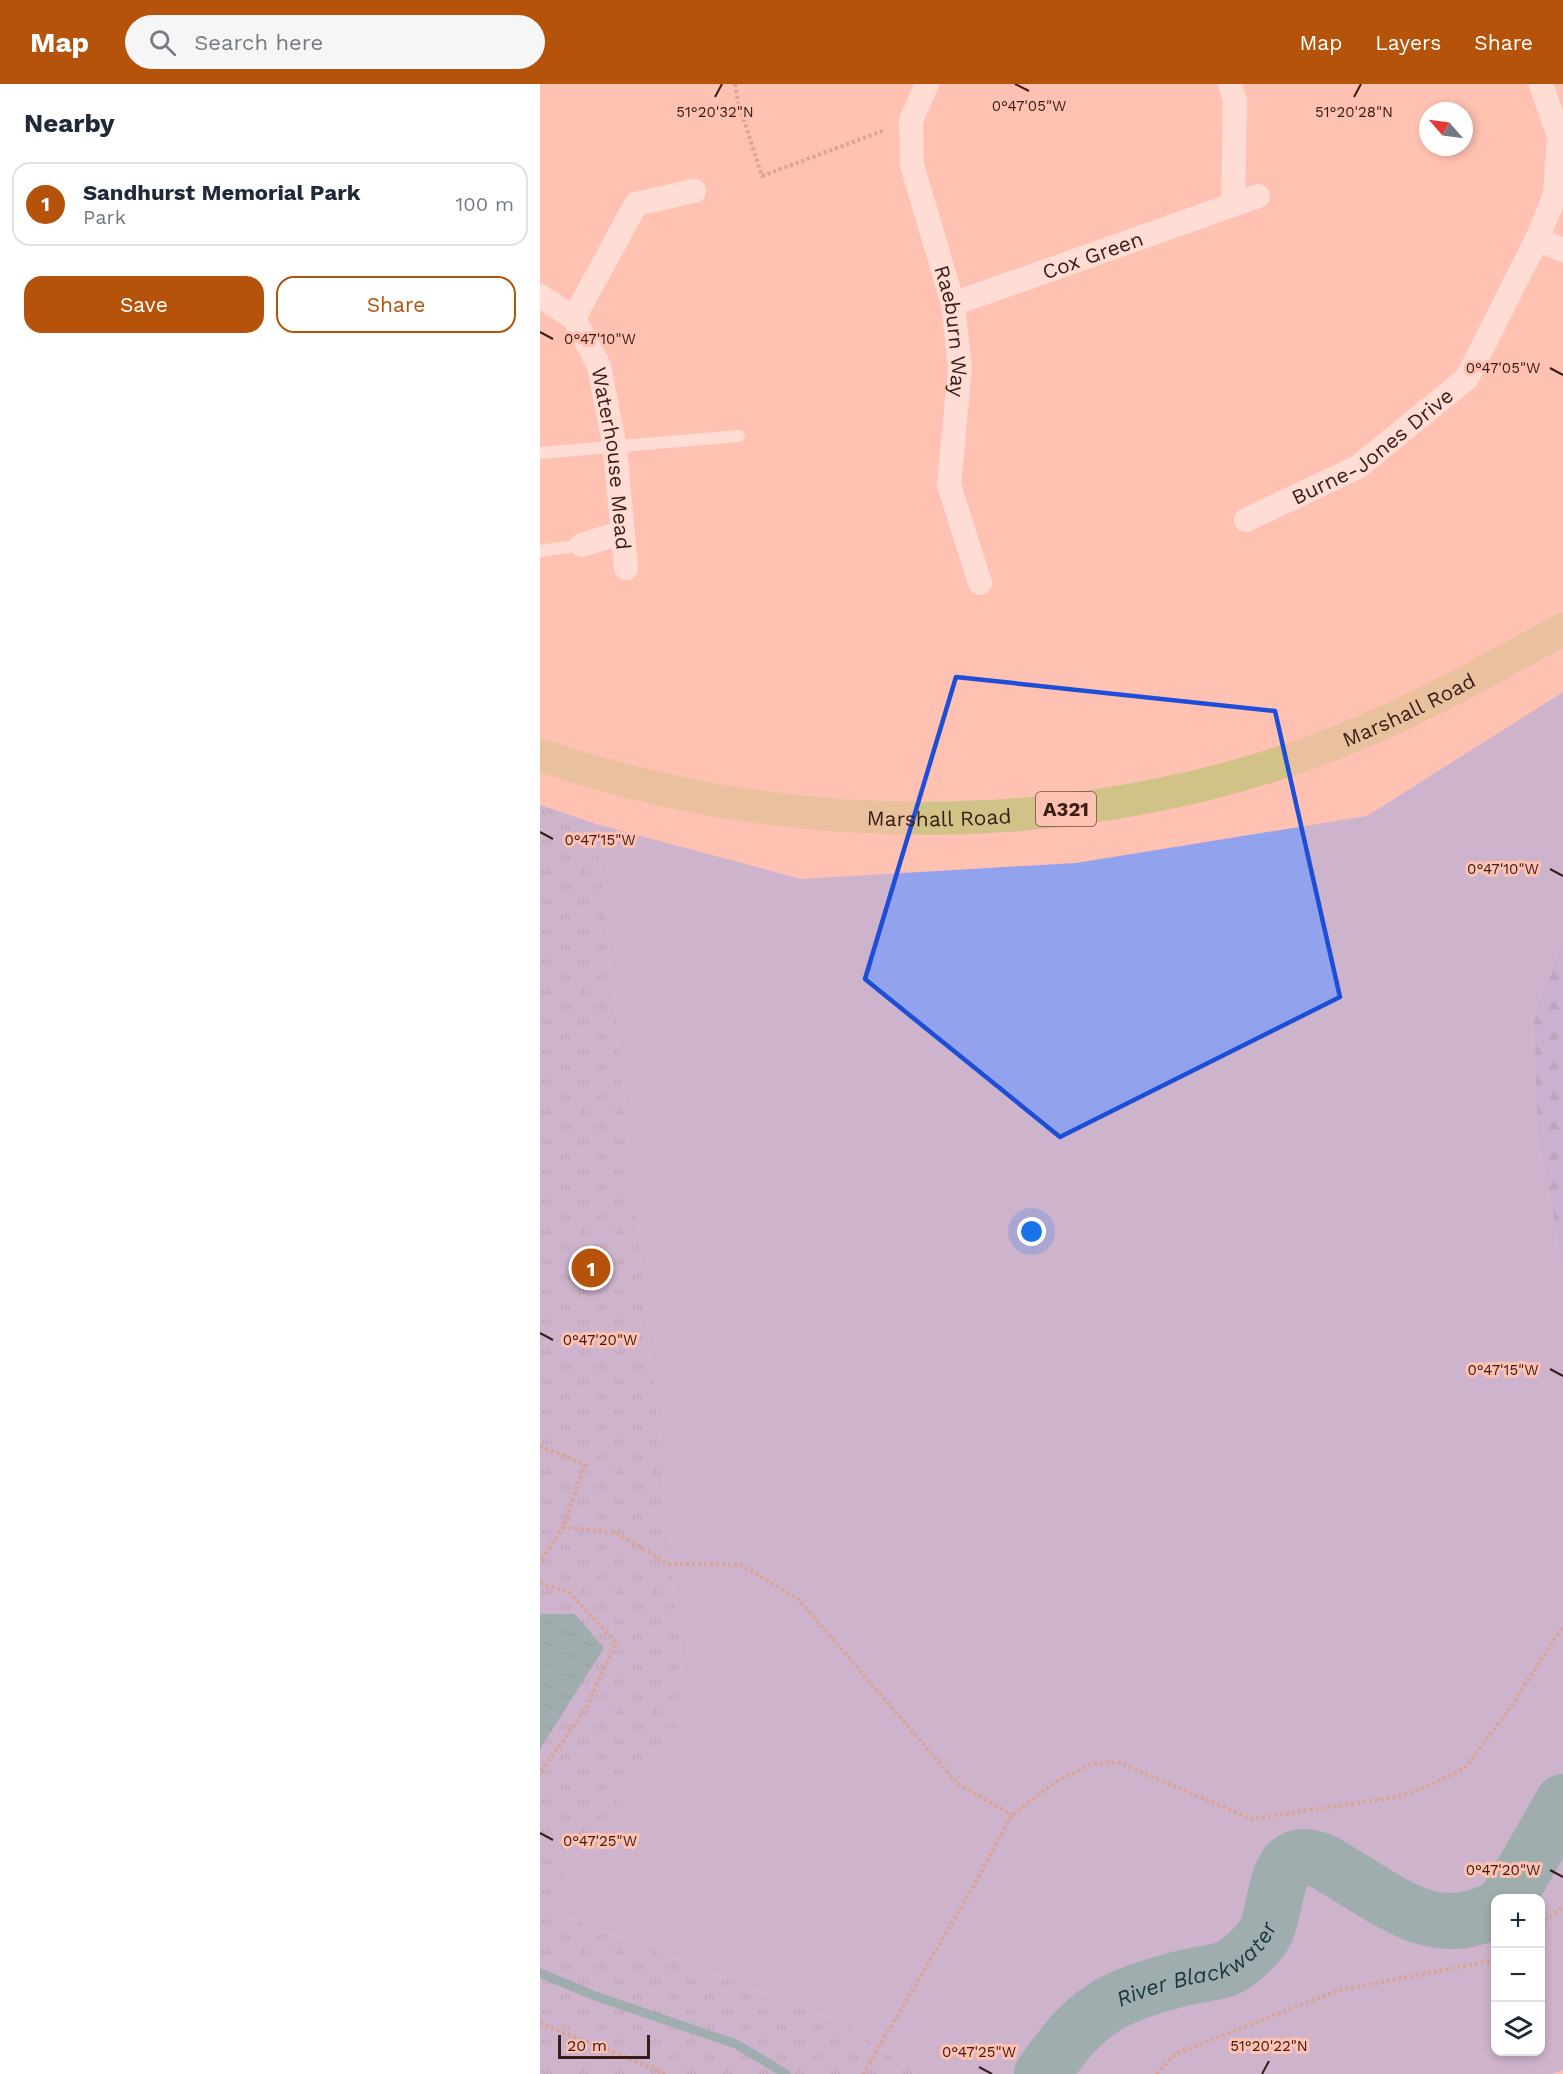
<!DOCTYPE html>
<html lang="en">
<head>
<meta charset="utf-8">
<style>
	body { margin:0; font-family:"Work Sans",sans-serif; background:#f6f6f7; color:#1f2937 }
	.controls { position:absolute; right:18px; bottom:18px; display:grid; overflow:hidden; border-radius:12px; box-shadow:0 3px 9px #0003 }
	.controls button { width:54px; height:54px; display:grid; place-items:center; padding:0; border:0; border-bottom:2px solid #e0e1e3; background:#fff; color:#1f2937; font:30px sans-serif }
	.compass { position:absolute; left:879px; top:18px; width:54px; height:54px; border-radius:50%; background:#fff; box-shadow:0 3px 9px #0003; rotate:298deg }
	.scale { position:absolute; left:18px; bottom:15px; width:92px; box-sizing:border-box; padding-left:6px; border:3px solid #391d16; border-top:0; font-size:16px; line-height:21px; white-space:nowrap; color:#391d16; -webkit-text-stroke:4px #ffc1b1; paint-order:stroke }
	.you { position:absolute; left:492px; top:1148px; width:21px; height:21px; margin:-15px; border:4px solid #fff; border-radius:50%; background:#1a73e8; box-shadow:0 0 0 9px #1a73e833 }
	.badge { display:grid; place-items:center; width:39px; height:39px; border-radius:50%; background:#b45309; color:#fff; font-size:20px; font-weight:700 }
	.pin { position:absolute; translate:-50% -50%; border:3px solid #fff; box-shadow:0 2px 6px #0006 }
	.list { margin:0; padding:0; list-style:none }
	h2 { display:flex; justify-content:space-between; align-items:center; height:78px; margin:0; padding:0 24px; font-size:26px }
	h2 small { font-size:20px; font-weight:400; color:#747a83 }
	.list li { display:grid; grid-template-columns:39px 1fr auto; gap:18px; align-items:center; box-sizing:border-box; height:84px; margin:0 12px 12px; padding:0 12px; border:2px solid #e0e1e3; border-radius:18px }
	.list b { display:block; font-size:22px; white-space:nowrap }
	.list p { margin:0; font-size:20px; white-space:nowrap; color:#747a83 }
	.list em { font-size:20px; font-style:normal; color:#747a83 }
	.actions { display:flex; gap:12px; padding:18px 24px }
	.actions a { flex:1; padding:14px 0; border:2px solid #b45309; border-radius:18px; text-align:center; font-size:21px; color:#b45309 }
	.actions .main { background:#b45309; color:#fff }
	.icon { flex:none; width:33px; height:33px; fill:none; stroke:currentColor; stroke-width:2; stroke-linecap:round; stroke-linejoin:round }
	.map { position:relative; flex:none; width:1023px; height:1990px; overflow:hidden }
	header { display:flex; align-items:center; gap:36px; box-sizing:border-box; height:84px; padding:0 30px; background:#b45309; color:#fff }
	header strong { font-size:28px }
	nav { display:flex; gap:33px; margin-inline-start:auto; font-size:21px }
	.search { width:420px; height:54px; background:#f6f6f7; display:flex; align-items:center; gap:15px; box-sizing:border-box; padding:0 21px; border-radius:33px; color:#747a83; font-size:22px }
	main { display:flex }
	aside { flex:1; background:#fff }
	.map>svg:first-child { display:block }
</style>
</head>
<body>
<header>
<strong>Map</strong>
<div class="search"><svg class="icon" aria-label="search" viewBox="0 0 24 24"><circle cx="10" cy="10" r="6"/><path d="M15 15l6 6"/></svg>Search here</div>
<nav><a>Map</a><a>Layers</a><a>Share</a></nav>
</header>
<main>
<aside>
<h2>Nearby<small></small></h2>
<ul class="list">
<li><span class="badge">1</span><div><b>Sandhurst Memorial Park</b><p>Park</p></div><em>100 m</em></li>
</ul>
<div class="actions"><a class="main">Save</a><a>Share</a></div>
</aside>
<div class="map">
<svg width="1023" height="1990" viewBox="0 0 1023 1990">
	<defs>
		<pattern id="forest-firs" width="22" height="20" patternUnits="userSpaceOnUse" patternTransform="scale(1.5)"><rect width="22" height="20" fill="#8d9df5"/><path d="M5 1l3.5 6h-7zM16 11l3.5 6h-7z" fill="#747fc5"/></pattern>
		<pattern id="park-tufts" width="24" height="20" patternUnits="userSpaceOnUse" patternTransform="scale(1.5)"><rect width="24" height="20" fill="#92a2ed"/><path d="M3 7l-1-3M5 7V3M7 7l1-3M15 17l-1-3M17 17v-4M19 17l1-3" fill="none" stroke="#7883bf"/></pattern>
		<pattern id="water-ripples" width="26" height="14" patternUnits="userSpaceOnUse" patternTransform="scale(1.5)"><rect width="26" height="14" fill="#2c95aa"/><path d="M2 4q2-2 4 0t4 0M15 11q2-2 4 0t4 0" fill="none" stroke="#277989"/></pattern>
	</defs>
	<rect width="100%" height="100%" fill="#ffc1b1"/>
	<path fill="#92a2ed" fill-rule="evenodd" d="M1023 608V1986L1012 1990H375L311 1943 2 1823 147 1627 56 740 261 795 536 779 827 732ZM956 1814H1000V1968H956Z"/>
	<path fill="url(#forest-firs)" d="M1023 859V1183L998 1045 994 931Z"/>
	<path fill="url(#park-tufts)" d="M0 721 56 740 147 1627 2 1823 311 1943 375 1990H0Z"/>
	<path fill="url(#water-ripples)" d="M0 1530H35L64 1564 0 1665Z"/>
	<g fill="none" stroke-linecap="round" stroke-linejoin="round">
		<path stroke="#2c95aa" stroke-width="9" d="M0 1889 55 1912 196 1960 246 1990"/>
		<g stroke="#2c95aa" stroke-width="56">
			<path d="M968 1814 1023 1718"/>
			<path id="s1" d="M502 1990C547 1926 567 1914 643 1894 659 1890 683 1889 695 1880 707 1871 720 1860 726 1847 736 1828 734 1776 761 1773 777 1772 790 1781 802 1789 853 1819 896 1857 956 1825"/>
		</g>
		<path stroke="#ae7e72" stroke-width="4" stroke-dasharray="3 3" stroke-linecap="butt" d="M195 0 198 18 222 92 345 46
			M0 1362 45 1381 23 1443 0 1478
			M23 1443 77 1449 128 1480 201 1481 258 1515 417 1699 472 1731
			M0 1499 29 1508 76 1558 47 1623 0 1689
			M1000 1840 1023 1823
			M0 1939 127 1990
			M323 1990 433 1803 472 1731 517 1697 552 1680 577 1678 712 1735 856 1713 886 1703 924 1685 968 1627 1023 1542
			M616 1990 635 1970 796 1907 951 1877 956 1873"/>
		<path stroke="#fff" stroke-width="12" d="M0 369 199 352
			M0 467 42 461"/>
		<g stroke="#fff" stroke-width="24">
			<path id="s2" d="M387 0 371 36 372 81 413 220 420 284 409 401 440 499"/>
			<path d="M690 0 695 17 693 121"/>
			<path d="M997 155 1023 166"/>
			<path id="s3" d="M0 212 34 234 59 282 75 364 86 484"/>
			<path id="s4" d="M413 220 718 112"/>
			<path d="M34 234 96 120 154 107"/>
			<path id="s5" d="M706 436 818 383 927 294 997 155 1015 111 1019 52 1001 0"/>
			<path d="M42 461 83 448"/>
		</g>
		<path stroke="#d1c288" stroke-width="33" id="s6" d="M0 671C244 754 514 756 758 673 851 641 937 593 1023 545"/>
	</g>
	<path d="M0 0H1023V1990H0ZM416 593 735 627 800 913 520 1053 325 895Z" fill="#ffc1b1" fill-opacity=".55" fill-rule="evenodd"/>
	<path fill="none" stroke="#1d4ed8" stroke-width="4.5" stroke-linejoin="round" d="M416 593 735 627 800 913 520 1053 325 895Z"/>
	<path fill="none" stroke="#391d16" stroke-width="2" d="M475 0 489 7M175 13 182 0M814 13 821 0M0 248 13 255M1010 284 1023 291M0 748 13 755M1010 785 1023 792M0 1249 13 1256M1010 1285 1023 1292M0 1749 13 1756M1010 1786 1023 1793M439 1983 452 1990M722 1990 729 1977"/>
	<g text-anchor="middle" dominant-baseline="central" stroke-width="6" stroke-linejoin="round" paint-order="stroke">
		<rect fill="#ffc1b1" stroke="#744e44" stroke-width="1.5" x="496" y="708" width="60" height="34" rx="4.5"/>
		<g font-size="20" font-weight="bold" fill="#391d16">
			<text x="526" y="725">A321</text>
		</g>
		<g font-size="21" fill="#391d16" stroke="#ffc1b1">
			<text stroke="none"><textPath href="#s4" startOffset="148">Cox Green</textPath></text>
			<text stroke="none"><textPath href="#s2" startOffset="256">Raeburn Way</textPath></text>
			<text stroke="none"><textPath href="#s5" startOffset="147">Burne-Jones Drive</textPath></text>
			<text stroke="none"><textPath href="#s3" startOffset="188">Waterhouse Mead</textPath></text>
			<text stroke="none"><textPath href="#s6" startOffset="892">Marshall Road</textPath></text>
			<text stroke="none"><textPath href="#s6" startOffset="406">Marshall Road</textPath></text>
		</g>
		<g font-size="22" font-style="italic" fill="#18373e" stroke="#ffc1b1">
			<text stroke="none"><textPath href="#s1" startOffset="196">River Blackwater</textPath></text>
		</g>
	</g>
	<g font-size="15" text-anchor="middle" fill="#391d16" stroke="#ffc1b1" stroke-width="6" stroke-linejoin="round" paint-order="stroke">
		<text x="489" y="27">0°47'05"W</text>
		<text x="814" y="33">51°20'28"N</text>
		<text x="175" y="33">51°20'32"N</text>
		<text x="60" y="260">0°47'10"W</text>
		<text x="963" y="289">0°47'05"W</text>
		<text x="60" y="761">0°47'15"W</text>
		<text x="963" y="790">0°47'10"W</text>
		<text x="60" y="1261">0°47'20"W</text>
		<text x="963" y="1291">0°47'15"W</text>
		<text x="60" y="1762">0°47'25"W</text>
		<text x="963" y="1791">0°47'20"W</text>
		<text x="729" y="1967">51°20'22"N</text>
		<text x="439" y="1973">0°47'25"W</text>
	</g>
</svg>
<div class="controls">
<button>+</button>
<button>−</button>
<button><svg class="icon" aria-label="layers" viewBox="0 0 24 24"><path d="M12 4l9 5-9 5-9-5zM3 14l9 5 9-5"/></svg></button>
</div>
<svg class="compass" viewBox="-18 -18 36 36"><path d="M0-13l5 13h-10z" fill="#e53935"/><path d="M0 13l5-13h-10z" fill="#747a83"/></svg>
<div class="scale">20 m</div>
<div class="you"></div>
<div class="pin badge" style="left:51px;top:1184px">1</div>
</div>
</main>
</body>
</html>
